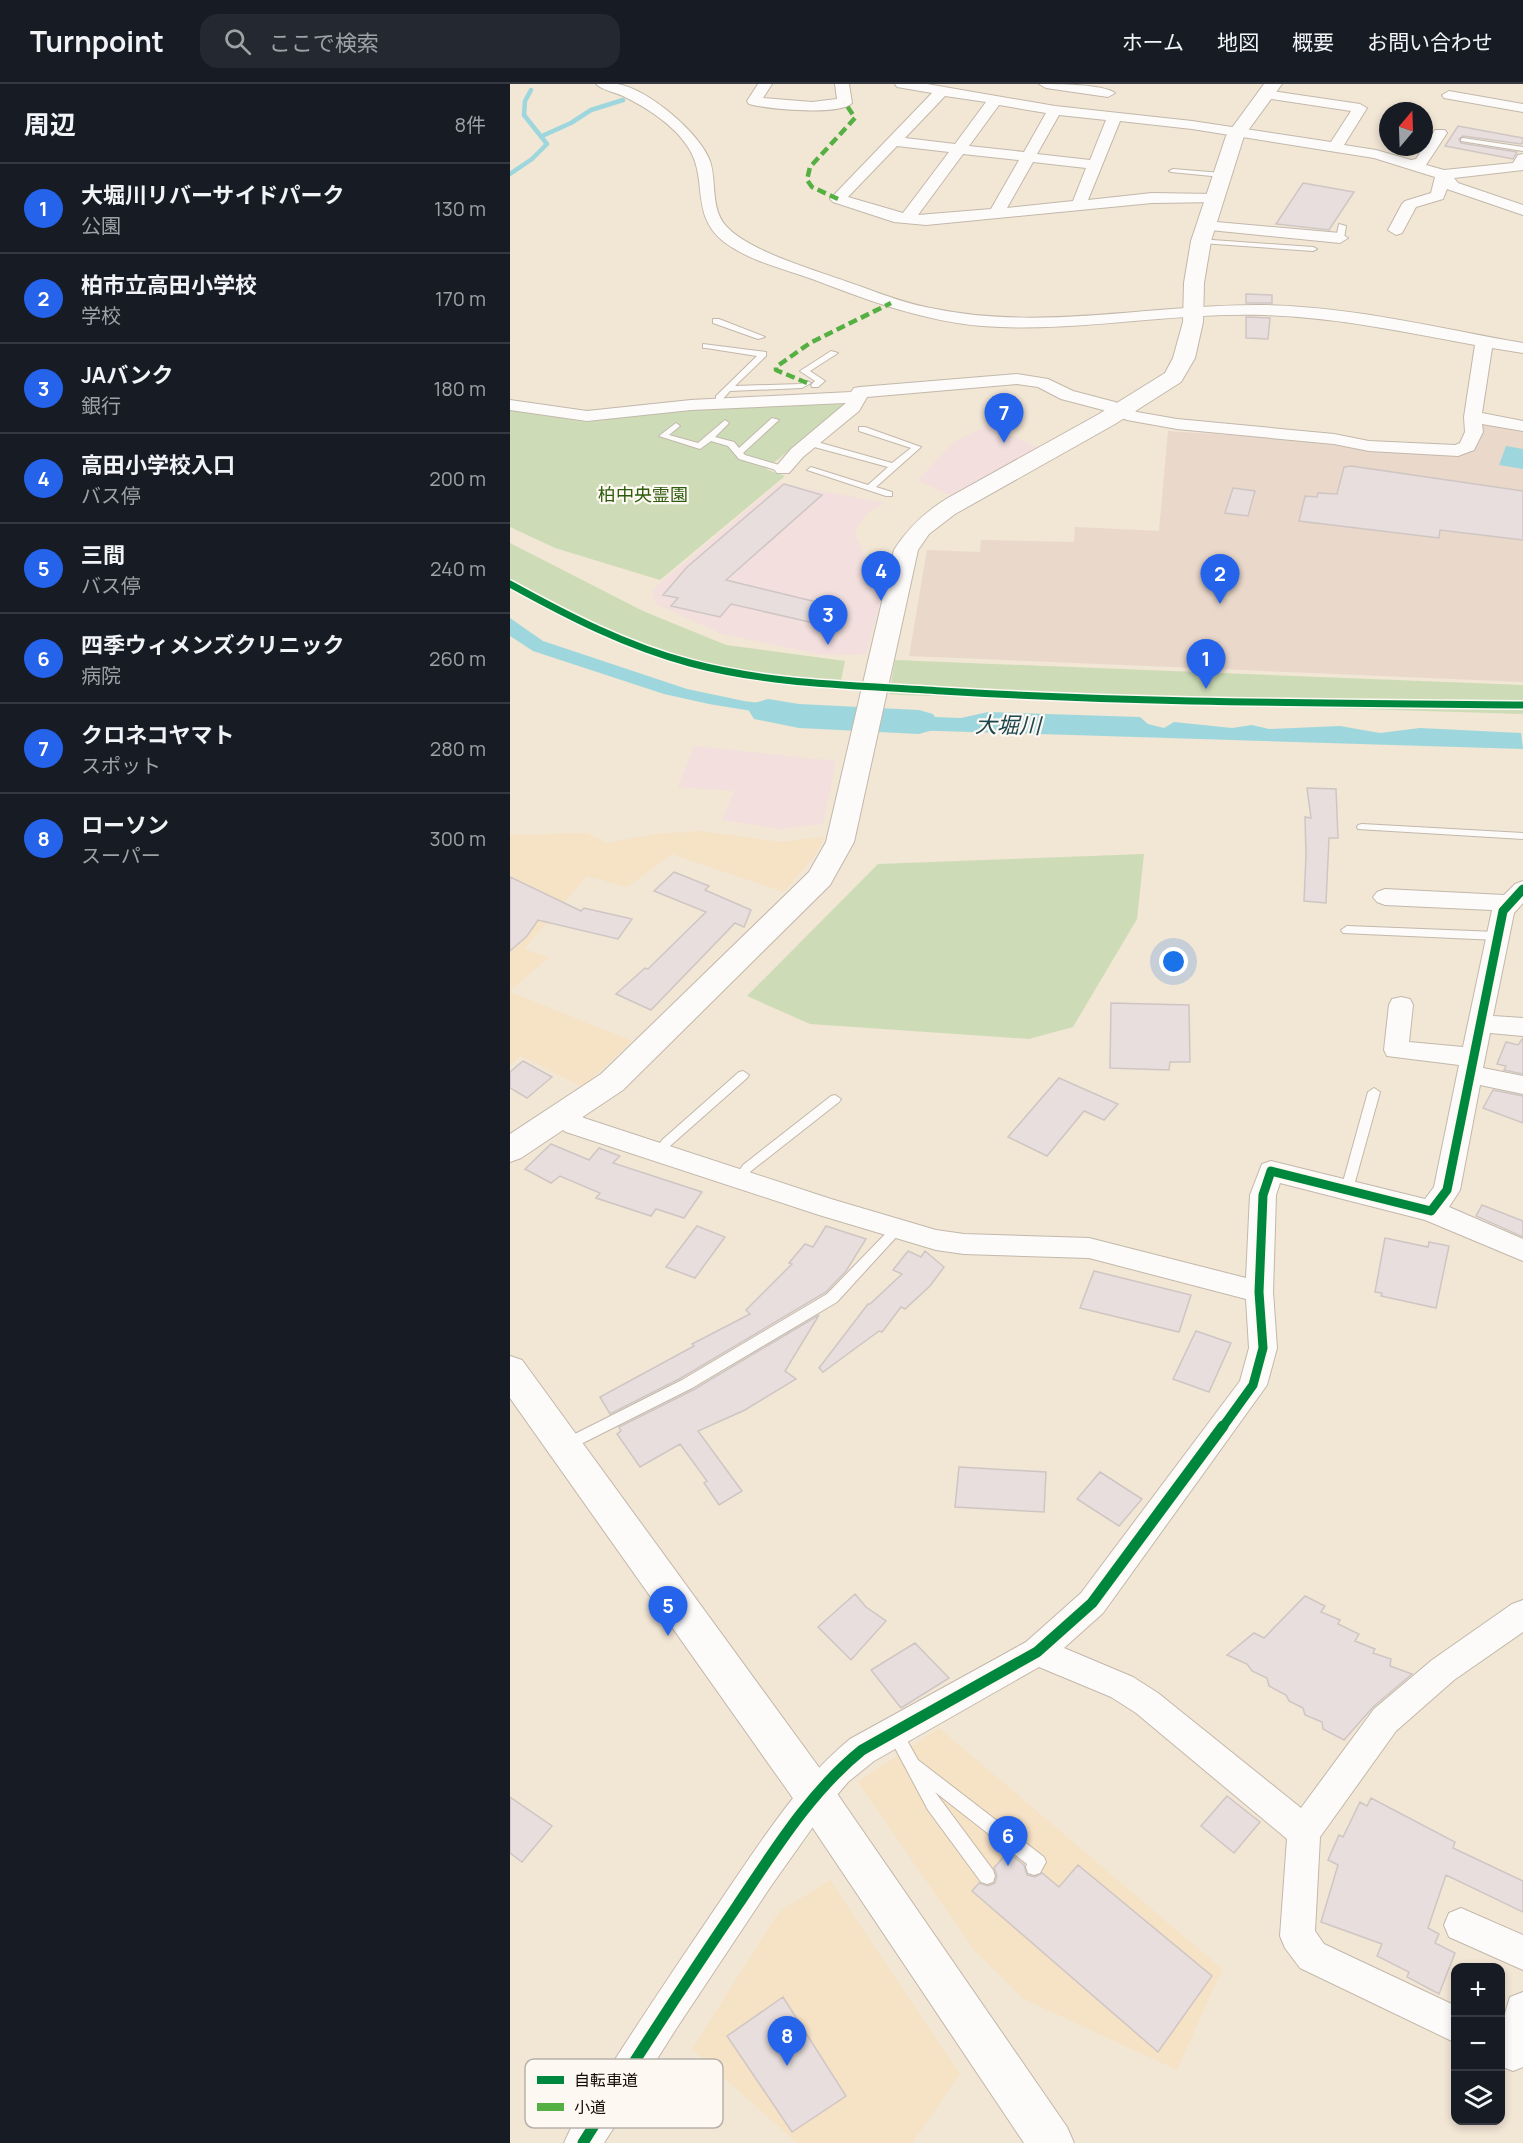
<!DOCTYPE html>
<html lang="ja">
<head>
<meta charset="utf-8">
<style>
	body { margin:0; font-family:Manrope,"Noto Sans JP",sans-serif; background:#242831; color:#f1f3f6 }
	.controls { position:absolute; right:18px; bottom:18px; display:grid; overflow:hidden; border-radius:12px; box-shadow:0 3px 9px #0003 }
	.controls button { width:54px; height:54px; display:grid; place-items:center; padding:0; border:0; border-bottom:2px solid #363941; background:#171b24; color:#f1f3f6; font:30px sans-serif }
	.compass { position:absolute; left:869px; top:18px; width:54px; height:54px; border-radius:50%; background:#171b24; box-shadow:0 3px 9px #0003; rotate:19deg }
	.you { position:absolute; left:664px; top:878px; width:21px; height:21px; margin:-15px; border:4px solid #fff; border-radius:50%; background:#1a73e8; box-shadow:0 0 0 9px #1a73e833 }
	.badge { display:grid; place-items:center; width:39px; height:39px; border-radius:50%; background:#2563eb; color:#fff; font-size:20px; font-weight:700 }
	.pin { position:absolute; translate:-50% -50px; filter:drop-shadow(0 2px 3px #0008) }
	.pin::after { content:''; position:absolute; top:32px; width:21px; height:18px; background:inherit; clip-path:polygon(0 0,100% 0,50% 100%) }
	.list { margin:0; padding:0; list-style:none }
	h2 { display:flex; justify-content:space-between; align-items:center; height:78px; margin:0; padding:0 24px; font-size:26px }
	h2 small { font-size:20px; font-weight:400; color:#9ea1a6 }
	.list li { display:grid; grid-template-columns:39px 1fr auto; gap:18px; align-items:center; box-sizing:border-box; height:90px; padding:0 24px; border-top:2px solid #363941 }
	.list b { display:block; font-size:22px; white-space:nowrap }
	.list p { margin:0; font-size:20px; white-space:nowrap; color:#9ea1a6 }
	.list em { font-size:20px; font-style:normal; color:#9ea1a6 }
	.icon { flex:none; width:33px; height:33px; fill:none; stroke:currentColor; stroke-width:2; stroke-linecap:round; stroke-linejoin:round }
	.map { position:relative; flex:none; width:1013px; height:2059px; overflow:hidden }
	header { display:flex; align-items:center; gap:36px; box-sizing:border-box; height:84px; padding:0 30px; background:#171b24; border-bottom:2px solid #363941 }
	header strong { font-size:28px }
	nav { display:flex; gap:33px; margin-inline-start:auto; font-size:21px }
	.search { width:420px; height:54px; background:#242831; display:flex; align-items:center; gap:15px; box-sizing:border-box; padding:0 21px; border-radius:18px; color:#9ea1a6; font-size:22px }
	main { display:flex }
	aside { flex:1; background:#171b24 }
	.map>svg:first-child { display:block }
</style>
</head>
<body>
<header>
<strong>Turnpoint</strong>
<div class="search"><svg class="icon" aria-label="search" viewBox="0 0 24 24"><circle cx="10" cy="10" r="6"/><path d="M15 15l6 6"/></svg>ここで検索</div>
<nav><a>ホーム</a><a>地図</a><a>概要</a><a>お問い合わせ</a></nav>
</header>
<main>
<aside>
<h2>周辺<small>8件</small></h2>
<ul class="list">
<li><span class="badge">1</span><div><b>大堀川リバーサイドパーク</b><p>公園</p></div><em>130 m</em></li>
<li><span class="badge">2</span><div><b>柏市立高田小学校</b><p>学校</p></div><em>170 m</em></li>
<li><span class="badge">3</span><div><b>JAバンク</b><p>銀行</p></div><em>180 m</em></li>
<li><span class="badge">4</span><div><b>高田小学校入口</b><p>バス停</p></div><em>200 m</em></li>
<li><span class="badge">5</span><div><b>三間</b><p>バス停</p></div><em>240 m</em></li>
<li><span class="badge">6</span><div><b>四季ウィメンズクリニック</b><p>病院</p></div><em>260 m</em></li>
<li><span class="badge">7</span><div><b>クロネコヤマト</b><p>スポット</p></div><em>280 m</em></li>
<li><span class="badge">8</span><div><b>ローソン</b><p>スーパー</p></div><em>300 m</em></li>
</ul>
</aside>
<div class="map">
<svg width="1013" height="2059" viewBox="0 0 1013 2059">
	<rect width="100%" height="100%" fill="#f2e6d5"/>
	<path fill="#f6e2c5" d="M190 747 270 758 314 753 306 770 274 808 162 770 117 803 77 792 14 865 39 873 0 907V751L77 749 96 759 146 750Z
		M0 908 122 957 73 1003 11 972 0 981Z
		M429 1644 712 1885 667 1986 514 1915 464 1866 348 1698Z
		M320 1796 450 1990 402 2059H287L182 1965 269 1828Z"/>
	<path fill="#f2dfde" d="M479 340 532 366 446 414 408 396 443 359Z
		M269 399 375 419 359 428 350 439 345 449 355 475 371 476 387 471 377 498 370 490 352 492 372 510 356 570 315 571 212 550 146 520 142 507 150 499Z
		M184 662 326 677 313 740 270 745 212 736 224 707 168 703Z"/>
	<path fill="#ead8cb" d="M980 339 1013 345V598L399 572 417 466 470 468 471 456 564 458 565 443 649 447 658 347 820 358 855 366 946 371 971 340Z"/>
	<path fill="#cddcb7" d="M332 320 335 322 256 385 275 392 150 496 45 464 0 443V326L77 338 185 324Z
		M0 459 133 527 216 561 335 577 329 606C300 603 271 602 242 596 156 579 76 549 0 505Z
		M385 576 1013 601V630L390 611 379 610Z
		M634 770 627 835 563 943 519 955 300 940 237 912 368 780Z"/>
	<path fill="#9dd7dd" d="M996 362 1013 365V385L989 381Z
		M0 534 33 557 177 605 234 617 323 628 320 640 199 620 154 610 23 567 0 552Z
		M478 628 630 633 638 640 654 644 664 638 722 644 742 641 759 645 830 642 870 649 910 644 1011 649 1013 665 365 645 369 631 451 634Z"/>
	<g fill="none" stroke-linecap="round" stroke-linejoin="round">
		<path stroke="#9dd7dd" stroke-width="4.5" d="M32 52 61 39 81 26 113 16
			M0 90 22 75 37 60 14 31 15 17 21 6"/>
		<path fill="#9dd7dd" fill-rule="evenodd" d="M258 615 289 620 409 626 423 630 428 638 423 646 409 650 289 644 244 635 239 627 244 619Z"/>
	</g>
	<path fill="#e7dedd" stroke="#cfc6c4" stroke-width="1.5" d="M948 42 1013 54V58L1011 60 953 52 949 55 951 59 1007 68 1003 75 935 62Z
		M793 99 844 108 819 146 766 140Z
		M736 210 762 211V219H736Z
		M736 233 760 234 758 255 736 254Z
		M841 382 1013 407V456L930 446 929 454 789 437 795 412 807 413 808 409 827 410 834 383Z
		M274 400 312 411 216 496 323 522 308 540 221 520 210 533 161 522 168 514 153 511 177 483Z
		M723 404 745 407 738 432 715 429Z
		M797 704 826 705 828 754H819L816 819 794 817 796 771 795 733 801 734Z
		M164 788 199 802 195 806 241 826 234 843 225 839 141 926 106 910 135 884 138 885 196 828 144 807Z
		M0 793 71 827 74 824 122 835 108 855 28 836 17 852 0 867Z
		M601 919 679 921 680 978H660L659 986 600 984Z
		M1013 954V990L994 986 996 982 987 980 996 958 1008 961Z
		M13 977 42 993 17 1014 0 1004V988Z
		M549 994 608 1020 594 1036 574 1027 537 1072 498 1053Z
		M983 1006 1013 1012V1039L973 1024Z
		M41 1060 79 1076 89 1064 110 1072 103 1079 192 1108 174 1134 146 1125 141 1132 86 1114 90 1109 50 1092 41 1099 15 1085Z
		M972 1121 1013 1137V1153L966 1132Z
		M187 1142 215 1153 185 1194 156 1183Z
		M316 1142 356 1155 336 1187 316 1208 171 1294 100 1330 90 1313 184 1262 182 1260 240 1230 236 1226 282 1180 279 1179 295 1160 303 1163Z
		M875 1154 918 1163 919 1158 939 1162 926 1224 871 1212 872 1209 865 1208Z
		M398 1167 411 1173 415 1167 434 1183 420 1202 395 1225 391 1223 372 1248 369 1247 313 1288 309 1284 358 1220H360L392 1190 383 1186Z
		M584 1187 681 1211 669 1248 570 1224Z
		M309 1231 275 1287 286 1295 235 1326 188 1347 232 1407 209 1421 194 1399 197 1397 170 1360 130 1383 107 1350 111 1347 109 1343 183 1306Z
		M686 1247 721 1259 699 1308 663 1295Z
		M449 1383 536 1388 534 1428 445 1423Z
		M590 1388 632 1415 609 1442 567 1415Z
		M345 1510 356 1523 376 1537 341 1576 308 1543Z
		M795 1512 815 1522 811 1528 830 1536 828 1540 849 1550 845 1557 865 1565 863 1569 881 1575 880 1582 902 1590 863 1623 834 1656 813 1645 812 1638 795 1631 793 1624 779 1617 776 1611 759 1602 757 1594 742 1587 737 1580 717 1571 744 1549 754 1554Z
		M405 1559 439 1594 391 1624 361 1586Z
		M717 1712 750 1738 724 1769 691 1742Z
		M0 1713 42 1742 12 1778 0 1769Z
		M861 1714 945 1758 943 1764 1013 1797V1828L936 1791 918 1844 929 1850 925 1859 945 1869 929 1910 897 1893 899 1888 867 1872 872 1860 811 1838 828 1781 818 1776 829 1751 833 1753 850 1718 857 1722Z
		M498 1768 514 1781 517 1791 525 1793 532 1789 549 1803 568 1781 702 1892 648 1968 462 1807 469 1799 478 1802 485 1799 487 1791 484 1784Z
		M273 1913 336 2012 282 2048 217 1952Z"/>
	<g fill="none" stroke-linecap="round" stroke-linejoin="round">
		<g stroke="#c2b8ab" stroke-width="2">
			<path id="service" d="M953 54 1013 63V67L951 57V55Z
				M663 85 712 89 716 91 712 93 661 88 659 87Z
				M829 140 836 142 834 154 830 156 826 154Z
				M688 155 803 163 807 165 803 167 691 159H688Z
				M203 235H209L255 253 248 255 203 239Z
				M193 260 256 268V272L225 302 290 300 297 297 301 299 292 304 220 307 212 316H206V312L247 272 196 264H193Z
				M321 267 328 269 300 287 315 297 308 303H302L301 301 305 297 290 287Z
				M262 334 269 336 233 369 235 371 276 383V387L273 388 229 375 218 362 201 357 190 365 149 352 166 339 170 342 159 351 188 359 215 336 219 339 205 353 224 358 229 364Z
				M349 343H355L411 363 366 403 382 408V412H376L297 386 301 383 358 401 378 383 297 361V357L300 356 382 379 401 364 349 347Z
				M852 740 1013 749V755L848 745 847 743 848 741Z
				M837 842 987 848 993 852 987 856 833 849 831 846Z
				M233 987 239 991 237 994 160 1062 154 1071H146L144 1068 152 1056 229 988Z
				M864 1004 870 1008 843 1105 841 1108H833L831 1105 858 1008Z
				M325 1011 331 1015 329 1018 241 1087 234 1097H226L224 1094 233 1081 321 1012Z
				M386 1141 390 1143 392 1146 390 1149 327 1218 182 1304 61 1365 56 1367 51 1365 49 1361 51 1357 172 1296 317 1210 382 1143Z
				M385 1642 390 1644 408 1676 534 1773 536 1778 530 1789 524 1791 518 1789 516 1783 517 1780 425 1708 483 1786 485 1792 483 1798 477 1800 471 1798 418 1726 377 1649 380 1644Z"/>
		</g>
		<g stroke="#c2b8ab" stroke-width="2">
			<path id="minor" d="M86 0C93 0 100 0 107 0 137 4 190 49 200 77 207 98 200 124 216 142 240 169 315 189 352 203 376 212 401 221 426 225 533 247 644 220 752 221 840 222 927 244 1013 259V269L982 264 972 329 1013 337V347L972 340 973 348 964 366 948 372 859 367 824 360 667 345 617 336 593 326 551 315 528 303 507 300 357 313 349 327 293 373 279 389H267L264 385 281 365 336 319 181 326 77 337 0 326V316L77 327 181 316 341 308 344 304 350 303 507 290 538 295 563 307 605 318 627 328 667 335 824 350 859 357 945 361 950 359 955 348 954 333 965 261C895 248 825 233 754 231 660 228 566 249 472 242 414 237 359 217 305 196 275 185 241 178 214 158 179 130 199 95 178 63 164 41 136 23 113 12 104 8 92 6 86 0Z
				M248 0H262L253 14 302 18 327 15 325 0H339L342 19C330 32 257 25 239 20L237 17Z
				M385 0H417L545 22 682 37 821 58 841 27 755 14 750 13 748 10 750 7 755 6 850 20 857 24 834 61 866 66 901 76 906 75 925 46H935L937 49 916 81 934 86 1003 79 1008 71 1013 70V86L944 94 948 99 1013 121V131L937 105 933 115 906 123 892 149 886 151 878 146 892 120 895 117 921 109 925 93 864 74 682 45 610 37 578 116 642 109 704 110 709 112 712 115 709 118 642 119 416 141 384 138 323 118 320 115 422 9 387 3ZM435 12 476 18 445 60 395 54ZM489 21 536 29 514 68 459 62ZM549 31 596 36 580 76 527 70ZM387 62 439 68 393 129 338 113ZM453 70 509 76 481 125 408 131ZM523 78 576 84 563 117 497 124Z
				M529 0C546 0 593 0 605 9L598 13 536 4Z
				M939 7 1013 20V28L934 14 932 11Z
				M695 137 830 149 838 154 830 159 690 145 687 142Z
				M1013 797V819L1004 829 983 932 1013 934V952L980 949 973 984 1013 992V1010L970 1001 950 1106 939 1123 1013 1155V1177L915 1136 770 1099 766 1111 763 1208 767 1264 757 1301 593 1529 554 1564 623 1593 648 1609 791 1724 864 1625 922 1576 1002 1520 1013 1516V1548L944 1596 886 1647 810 1753 805 1847 814 1860 946 1922V1959L790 1884 775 1864 770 1852 777 1755 626 1629 601 1613 529 1583 364 1677 338 1698 317 1723 261 1802 166 1945 94 2059H54L60 2046C110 1966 162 1888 215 1810 252 1756 289 1697 340 1655L516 1558 571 1509 730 1297 739 1264 736 1215 579 1174 454 1170 426 1166 309 1131 56 1048 43 1039 39 1032 43 1025C56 1021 63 1027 74 1034L321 1115 426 1146 454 1150 579 1154 736 1194 740 1111 752 1080 761 1077 915 1115 924 1103 949 981 877 972 874 966 879 921 882 915 891 913 900 915 903 921 899 958 953 963 982 826 875 821 867 818 863 813 867 808 875 805 994 811 1005 800Z
				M951 1824 1013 1851V1886L939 1853 934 1841 939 1829Z
				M1013 1908V1983L1003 1987 990 1982V1946L1000 1913Z"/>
		</g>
		<g stroke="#c2b8ab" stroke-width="2">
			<path id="tertiary" d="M754 0H772L734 52 701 157 694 199 693 238 685 274 671 298 605 340 445 430 419 450 408 466 344 758 320 801 113 1006 11 1074 0 1078V1050L91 990 299 788 316 758 384 466C398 444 414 429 436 415L589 330 655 289 663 274 673 238 674 199 681 157 716 52Z
				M0 1272 12 1276 308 1682 557 2043 564 2059H514L280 1710 0 1314Z"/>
		</g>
		<use href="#service" fill="#fdfbf9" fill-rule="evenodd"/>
		<use href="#minor" fill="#fdfbf9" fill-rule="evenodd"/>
		<use href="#tertiary" fill="#fdfbf9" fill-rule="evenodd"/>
		<path stroke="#55b044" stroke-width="4.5" stroke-dasharray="9 4.5" stroke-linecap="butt" d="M328 115 302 103 297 96 300 83 345 34 335 19
			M297 299 266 286V283L300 259 381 219"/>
		<g stroke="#fdf8f2" stroke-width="10">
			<path id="cycleway-far2" d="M0 500C58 532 116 562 180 579 263 601 347 601 432 607 626 619 819 619 1013 621"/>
		</g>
		<g stroke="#fdf8f2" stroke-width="13">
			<path id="cycleway-far1" d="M712 1344 743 1301 753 1264 749 1208 753 1111 761 1087 921 1127 937 1106 993 827 1013 805"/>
		</g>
		<g stroke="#fdf8f2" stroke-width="15">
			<path id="cycleway" d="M73 2059C123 1979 174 1900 227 1822 264 1767 300 1708 352 1666L527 1568 582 1519 713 1342"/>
		</g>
		<use href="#cycleway-far2" stroke="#00873e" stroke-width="7"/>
		<use href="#cycleway-far1" stroke="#00873e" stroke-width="9"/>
		<use href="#cycleway" stroke="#00873e" stroke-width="11"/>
	</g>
	<g text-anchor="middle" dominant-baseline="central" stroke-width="4.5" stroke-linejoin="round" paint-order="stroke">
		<g font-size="18" fill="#2e5b0c" stroke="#fdf8f2">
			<text x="133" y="410">柏中央霊園</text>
		</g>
		<g font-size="22" font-style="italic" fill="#1e464e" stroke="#fdf8f2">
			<text transform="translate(498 641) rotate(1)">大堀川</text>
		</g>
	</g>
	<rect x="15" y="1975" width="198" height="69" rx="9" fill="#fdf8f2" stroke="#b7b1aa" stroke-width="1.5"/>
	<rect x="27" y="1992" width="27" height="8" fill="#00873e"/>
	<rect x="27" y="2019" width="27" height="8" fill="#55b044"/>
	<g font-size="16" fill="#140c03">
		<text x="64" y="2002">自転車道</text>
		<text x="64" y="2029">小道</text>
	</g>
</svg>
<div class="controls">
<button>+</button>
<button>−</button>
<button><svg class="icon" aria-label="layers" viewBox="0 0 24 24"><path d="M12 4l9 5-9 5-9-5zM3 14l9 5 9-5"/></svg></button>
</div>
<svg class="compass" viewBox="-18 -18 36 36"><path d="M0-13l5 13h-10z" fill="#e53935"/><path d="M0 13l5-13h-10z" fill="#9ea1a6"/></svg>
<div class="you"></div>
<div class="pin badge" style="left:696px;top:605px">1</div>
<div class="pin badge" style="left:710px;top:520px">2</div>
<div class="pin badge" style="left:318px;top:561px">3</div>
<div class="pin badge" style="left:371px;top:517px">4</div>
<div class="pin badge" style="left:158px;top:1552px">5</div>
<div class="pin badge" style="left:498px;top:1782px">6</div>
<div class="pin badge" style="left:494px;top:359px">7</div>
<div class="pin badge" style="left:277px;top:1982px">8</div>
</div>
</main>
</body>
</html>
